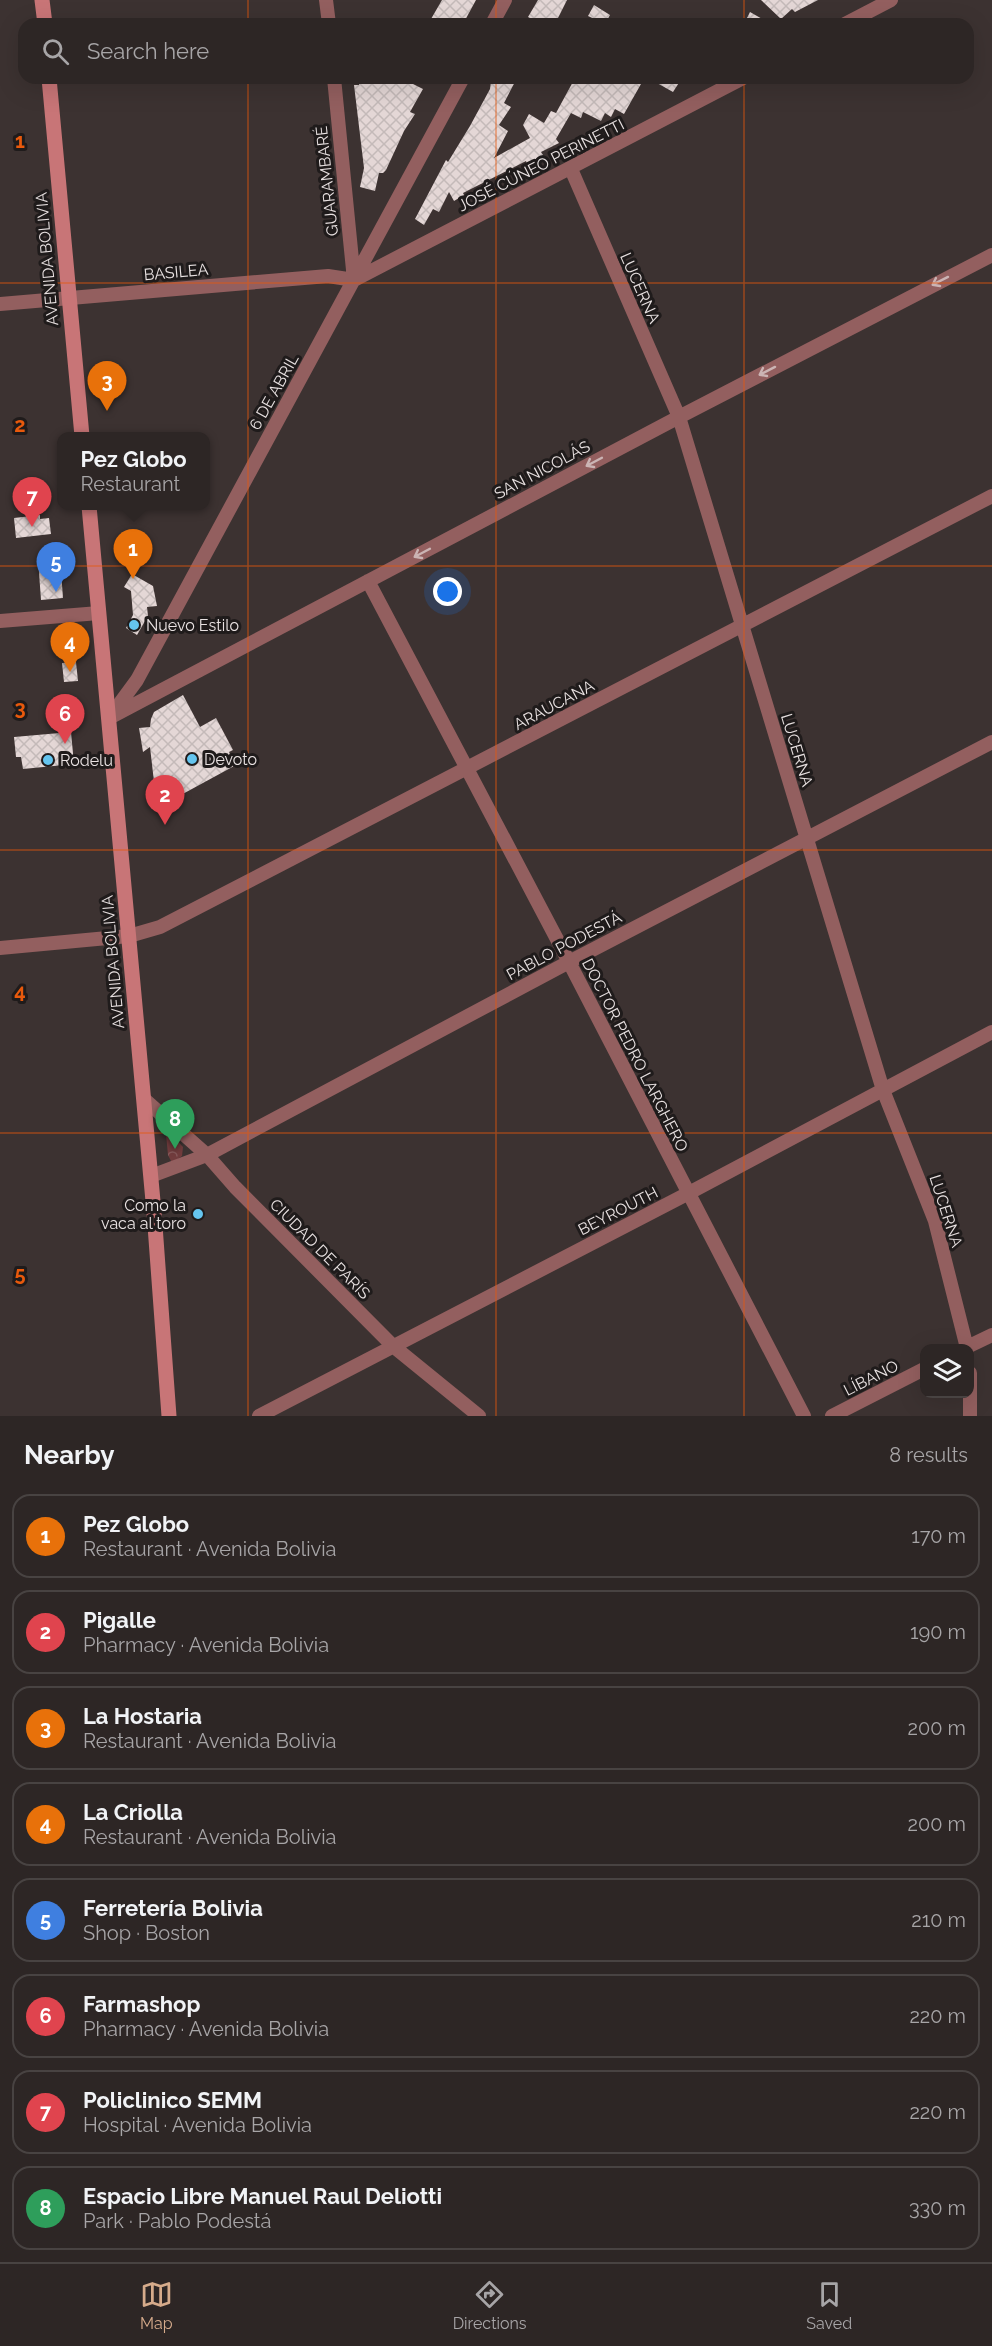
<!DOCTYPE html>
<html lang="en">
<head>
<meta charset="utf-8">
<style>
	body { margin:0; font-family:Raleway,sans-serif; background:#352e2d; color:#f1f3f6 }
	.controls { position:absolute; right:18px; bottom:18px; display:grid; overflow:hidden; border-radius:12px; box-shadow:0 6px 24px #0002 }
	.controls button { width:54px; height:54px; display:grid; place-items:center; padding:0; border:0; border-bottom:2px solid #484342; background:#2d2625; color:#f1f3f6; font:30px sans-serif }
	.you { position:absolute; left:448px; top:592px; width:21px; height:21px; margin:-15px; border:4px solid #fff; border-radius:50%; background:#1a73e8; box-shadow:0 0 0 9px #1a73e833 }
	.badge { display:grid; place-items:center; width:39px; height:39px; border-radius:50%; background:#d6ab8b; color:#fff; font-size:20px; font-weight:700 }
	.pin { position:absolute; translate:-50% -50px; filter:drop-shadow(0 2px 3px #0008) }
	.pin::after { content:''; position:absolute; top:32px; width:21px; height:18px; background:inherit; clip-path:polygon(0 0,100% 0,50% 100%) }
	.popup { position:absolute; left:57px; top:432px; width:153px; height:78px; box-sizing:border-box; display:grid; place-content:center; border-radius:12px; background:#2d2625; filter:drop-shadow(0 2px 4px #0005); font-size:20px; white-space:nowrap; color:#a7a5a7 }
	.popup b { font-size:22px; color:#f1f3f6 }
	.popup::after { content:''; position:absolute; left:50%; top:100%; margin-left:-12px; border:12px solid transparent; border-top-color:#2d2625 }
	.list { margin:0; padding:0; list-style:none }
	h2 { display:flex; justify-content:space-between; align-items:center; height:78px; margin:0; padding:0 24px; font-size:26px }
	h2 small { font-size:20px; font-weight:400; color:#a7a5a7 }
	.list li { display:grid; grid-template-columns:39px 1fr auto; gap:18px; align-items:center; box-sizing:border-box; height:84px; margin:0 12px 12px; padding:0 12px; border:2px solid #484342; border-radius:18px }
	.list b { display:block; font-size:22px; white-space:nowrap }
	.list p { margin:0; font-size:20px; white-space:nowrap; color:#a7a5a7 }
	.list em { font-size:20px; font-style:normal; color:#a7a5a7 }
	.icon { flex:none; width:33px; height:33px; fill:none; stroke:currentColor; stroke-width:2; stroke-linecap:round; stroke-linejoin:round }
	.map { position:relative; flex:none; width:992px; height:1416px; overflow:hidden }
	.search { position:absolute; background:#2d2625; box-shadow:0 6px 24px #0002; left:18px; right:18px; top:18px; height:66px; display:flex; align-items:center; gap:15px; box-sizing:border-box; padding:0 21px; border-radius:18px; color:#a7a5a7; font-size:22px }
	.sheet { height:846px; background:#2d2625 }
	nav { display:flex; justify-content:space-around; align-items:center; box-sizing:border-box; height:84px; border-top:2px solid #484342; background:#2d2625; font-size:16px; color:#a7a5a7 }
	nav a { display:grid; justify-items:center; gap:3px }
	nav .on { color:#d6ab8b }
	.map>svg:first-child { display:block }
</style>
</head>
<body>
<div class="map">
<svg width="992" height="1416" viewBox="0 0 992 1416">
	<defs>
		<pattern id="forest-crowns" width="20" height="18" patternUnits="userSpaceOnUse" patternTransform="scale(1.5)"><rect width="20" height="18" fill="#713c3d"/><path d="M2 6a3 3 0 1 1 6 0M12 15a3 3 0 1 1 6 0" fill="none" stroke="#855859"/></pattern>
		<pattern id="building-cross-hatch" width="8" height="8" patternUnits="userSpaceOnUse" patternTransform="scale(1.5)"><rect width="8" height="8" fill="#e4d7d6"/><path d="M0 0l8 8M0 8l8-8" fill="none" stroke="#c4bab9"/></pattern>
	</defs>
	<rect width="100%" height="100%" fill="#3c3231"/>
	<path fill="url(#forest-crowns)" d="M166 1134H171L183 1147 182 1156 172 1163 168 1155Z"/>
	<path fill="url(#building-cross-hatch)" d="M442 0H476L463 24H441L431 19Z
		M538 0H567L555 24H541L528 17Z
		M761 0H818L795 12 792 9 781 19Z
		M594 5 610 15 605 24 588 16Z
		M750 12 771 24H744Z
		M359 78H401L423 89 410 112 415 114 404 131 386 170 383 173H379L375 191 360 187 364 168 354 85H359Z
		M494 78H517L504 103 511 107 499 125 508 131 494 158 530 138 523 125 529 114 544 123 551 111 556 113 575 78H595L605 83 608 78H629L641 84 624 114 615 109 611 117 605 113 601 121 583 112 581 118 571 113 556 139 559 143 541 152 543 155 527 164 526 161 463 193 464 195 454 201 449 192 439 212 433 209 424 225 415 219 446 160 448 162 470 126 490 89 491 81Z
		M648 78H682L673 92Z
		M40 515V519L49 518 51 534 16 538 14 518Z
		M60 558 63 598 41 600 38 559Z
		M132 574 153 586 157 606 147 607 148 616 137 635 126 628 133 615 131 591 124 587Z
		M76 662 78 681 64 682 62 663Z
		M183 695 200 727 216 718 233 750 229 752 236 765 157 808 150 747 143 752 139 728 150 727 151 719 154 712Z
		M71 732 74 764 23 769 21 757H16L14 737Z"/>
	<g fill="none" stroke-linecap="round" stroke-linejoin="round">
		<path stroke="#935f5f" stroke-width="14" d="M326 0 329 24
			M492 24 505 0
			M845 24 891 0
			M334 78 354 280
			M571 169 679 417 883 1090 935 1221 967 1348
			M354 280 743 78
			M0 304 328 276 354 280
			M368 581 569 962 804 1416
			M0 621 99 613
			M112 714 137 680 463 78
			M109 718 679 417 992 255
			M0 948 129 936 160 927 992 496
			M144 1099 207 1155 235 1187 393 1346 479 1416
			M151 1176 207 1155 569 962 992 742
			M965 1348 992 1335
			M970 1373V1416
			M259 1416 687 1194 992 1032
			M832 1416 924 1369"/>
		<path stroke="#c87577" stroke-width="15" d="M42 0 45 24
			M49 78 82 436
			M89 506 154 1212 169 1416"/>
	</g>
	<defs><path id="oneway-shaft" d="M-6 0H5M1.5-3L5.5 0L1.5 3" fill="none" stroke-width="1.6" stroke-linecap="round" stroke-linejoin="round" transform="scale(1.5)"/></defs>
	<g stroke="#cbb4b4">
		<use href="#oneway-shaft" transform="translate(940 281) rotate(153)"/>
		<use href="#oneway-shaft" transform="translate(767 371) rotate(153)"/>
		<use href="#oneway-shaft" transform="translate(594 462) rotate(152)"/>
		<use href="#oneway-shaft" transform="translate(422 553) rotate(152)"/>
	</g>
	<path fill="none" stroke="#e8590c" stroke-width="1.5" stroke-opacity="0.55" d="M248 0V24M496 0V24M744 0V24M248 78V1416M496 78V1416M744 78V1416M0 283H992M0 566H992M0 850H992M0 1133H992"/>
	<g fill="#65c5ef" stroke="#1f1b1b" stroke-width="2">
		<circle cx="134" cy="625" r="6"/>
		<circle cx="192" cy="759" r="6"/>
		<circle cx="48" cy="760" r="6"/>
		<circle cx="198" cy="1214" r="6"/>
	</g>
	<g text-anchor="middle" dominant-baseline="central" stroke-width="6" stroke-linejoin="round" paint-order="stroke">
		<g font-size="16" fill="#e9e2e2" stroke="#1f1b1b">
			<text transform="translate(541 165) rotate(-27)">JOSÉ CÚNEO PERINETTI</text>
			<text transform="translate(327 181) rotate(-96)">GUARAMBARÉ</text>
			<text transform="translate(47 259) rotate(-95)">AVENIDA BOLIVIA</text>
			<text transform="translate(176 272) rotate(-5)">BASILEA</text>
			<text transform="translate(640 288) rotate(66)">LUCERNA</text>
			<text transform="translate(274 392) rotate(-61)">6 DE ABRIL</text>
			<text transform="translate(542 470) rotate(-28)">SAN NICOLÁS</text>
			<text transform="translate(554 705) rotate(-28)">ARAUCANA</text>
			<text transform="translate(797 750) rotate(73)">LUCERNA</text>
			<text transform="translate(564 946) rotate(-28)">PABLO PODESTÁ</text>
			<text transform="translate(113 962) rotate(-95)">AVENIDA BOLIVIA</text>
			<text transform="translate(635 1055) rotate(63)">DOCTOR PEDRO LARGHERO</text>
			<text transform="translate(618 1211) rotate(-27)">BEYROUTH</text>
			<text transform="translate(946 1211) rotate(72)">LUCERNA</text>
			<text transform="translate(320 1249) rotate(45)">CIUDAD DE PARÍS</text>
			<text transform="translate(871 1378) rotate(-27)">LÍBANO</text>
		</g>
		<g font-size="16" fill="#e9e2e2" stroke="#1f1b1b" text-anchor="start">
			<text x="146" y="625">Nuevo Estilo</text>
			<text x="204" y="759">Devoto</text>
			<text x="60" y="760">Rodelu</text>
			<text x="186" y="1205" text-anchor="end">Como la<tspan x="186" dy="18">vaca al toro</tspan></text>
		</g>
	</g>
	<g font-size="20" text-anchor="middle" font-weight="bold" fill="#e8590c" stroke="#1f1b1b" stroke-width="6" stroke-linejoin="round" paint-order="stroke">
		<text x="20" y="148">1</text>
		<text x="20" y="432">2</text>
		<text x="20" y="715">3</text>
		<text x="20" y="998">4</text>
		<text x="20" y="1281">5</text>
	</g>
</svg>
<div class="controls">
<button><svg class="icon" aria-label="layers" viewBox="0 0 24 24"><path d="M12 4l9 5-9 5-9-5zM3 14l9 5 9-5"/></svg></button>
</div>
<div class="you"></div>
<div class="pin badge" style="left:133px;top:579px;background:#e8710a">1</div>
<div class="popup"><b>Pez Globo</b>Restaurant</div>
<div class="pin badge" style="left:165px;top:825px;background:#e0444e">2</div>
<div class="pin badge" style="left:107px;top:411px;background:#e8710a">3</div>
<div class="pin badge" style="left:70px;top:672px;background:#e8710a">4</div>
<div class="pin badge" style="left:56px;top:592px;background:#3f7fe0">5</div>
<div class="pin badge" style="left:65px;top:744px;background:#e0444e">6</div>
<div class="pin badge" style="left:32px;top:527px;background:#e0444e">7</div>
<div class="pin badge" style="left:175px;top:1149px;background:#2e9e5b">8</div>
<div class="search"><svg class="icon" aria-label="search" viewBox="0 0 24 24"><circle cx="10" cy="10" r="6"/><path d="M15 15l6 6"/></svg>Search here</div>
</div>
<section class="sheet">
<h2>Nearby<small>8 results</small></h2>
<ul class="list">
<li><span class="badge" style="background:#e8710a">1</span><div><b>Pez Globo</b><p>Restaurant · Avenida Bolivia</p></div><em>170 m</em></li>
<li><span class="badge" style="background:#e0444e">2</span><div><b>Pigalle</b><p>Pharmacy · Avenida Bolivia</p></div><em>190 m</em></li>
<li><span class="badge" style="background:#e8710a">3</span><div><b>La Hostaria</b><p>Restaurant · Avenida Bolivia</p></div><em>200 m</em></li>
<li><span class="badge" style="background:#e8710a">4</span><div><b>La Criolla</b><p>Restaurant · Avenida Bolivia</p></div><em>200 m</em></li>
<li><span class="badge" style="background:#3f7fe0">5</span><div><b>Ferretería Bolivia</b><p>Shop · Boston</p></div><em>210 m</em></li>
<li><span class="badge" style="background:#e0444e">6</span><div><b>Farmashop</b><p>Pharmacy · Avenida Bolivia</p></div><em>220 m</em></li>
<li><span class="badge" style="background:#e0444e">7</span><div><b>Policlinico SEMM</b><p>Hospital · Avenida Bolivia</p></div><em>220 m</em></li>
<li><span class="badge" style="background:#2e9e5b">8</span><div><b>Espacio Libre Manuel Raul Deliotti</b><p>Park · Pablo Podestá</p></div><em>330 m</em></li>
</ul>
</section>
<nav>
<a class="on"><svg class="icon" aria-label="map" viewBox="0 0 24 24"><path d="M3 6l6-2 6 2 6-2v14l-6 2-6-2-6 2zM9 4v14M15 6v14"/></svg>Map</a>
<a><svg class="icon" aria-label="directions" viewBox="0 0 24 24"><path d="M12 3l9 9-9 9-9-9zM9 14v-3h6M13 9l2 2-2 2"/></svg>Directions</a>
<a><svg class="icon" aria-label="saved" viewBox="0 0 24 24"><path d="M7 4h10v16l-5-4-5 4z"/></svg>Saved</a>
</nav>
</body>
</html>
